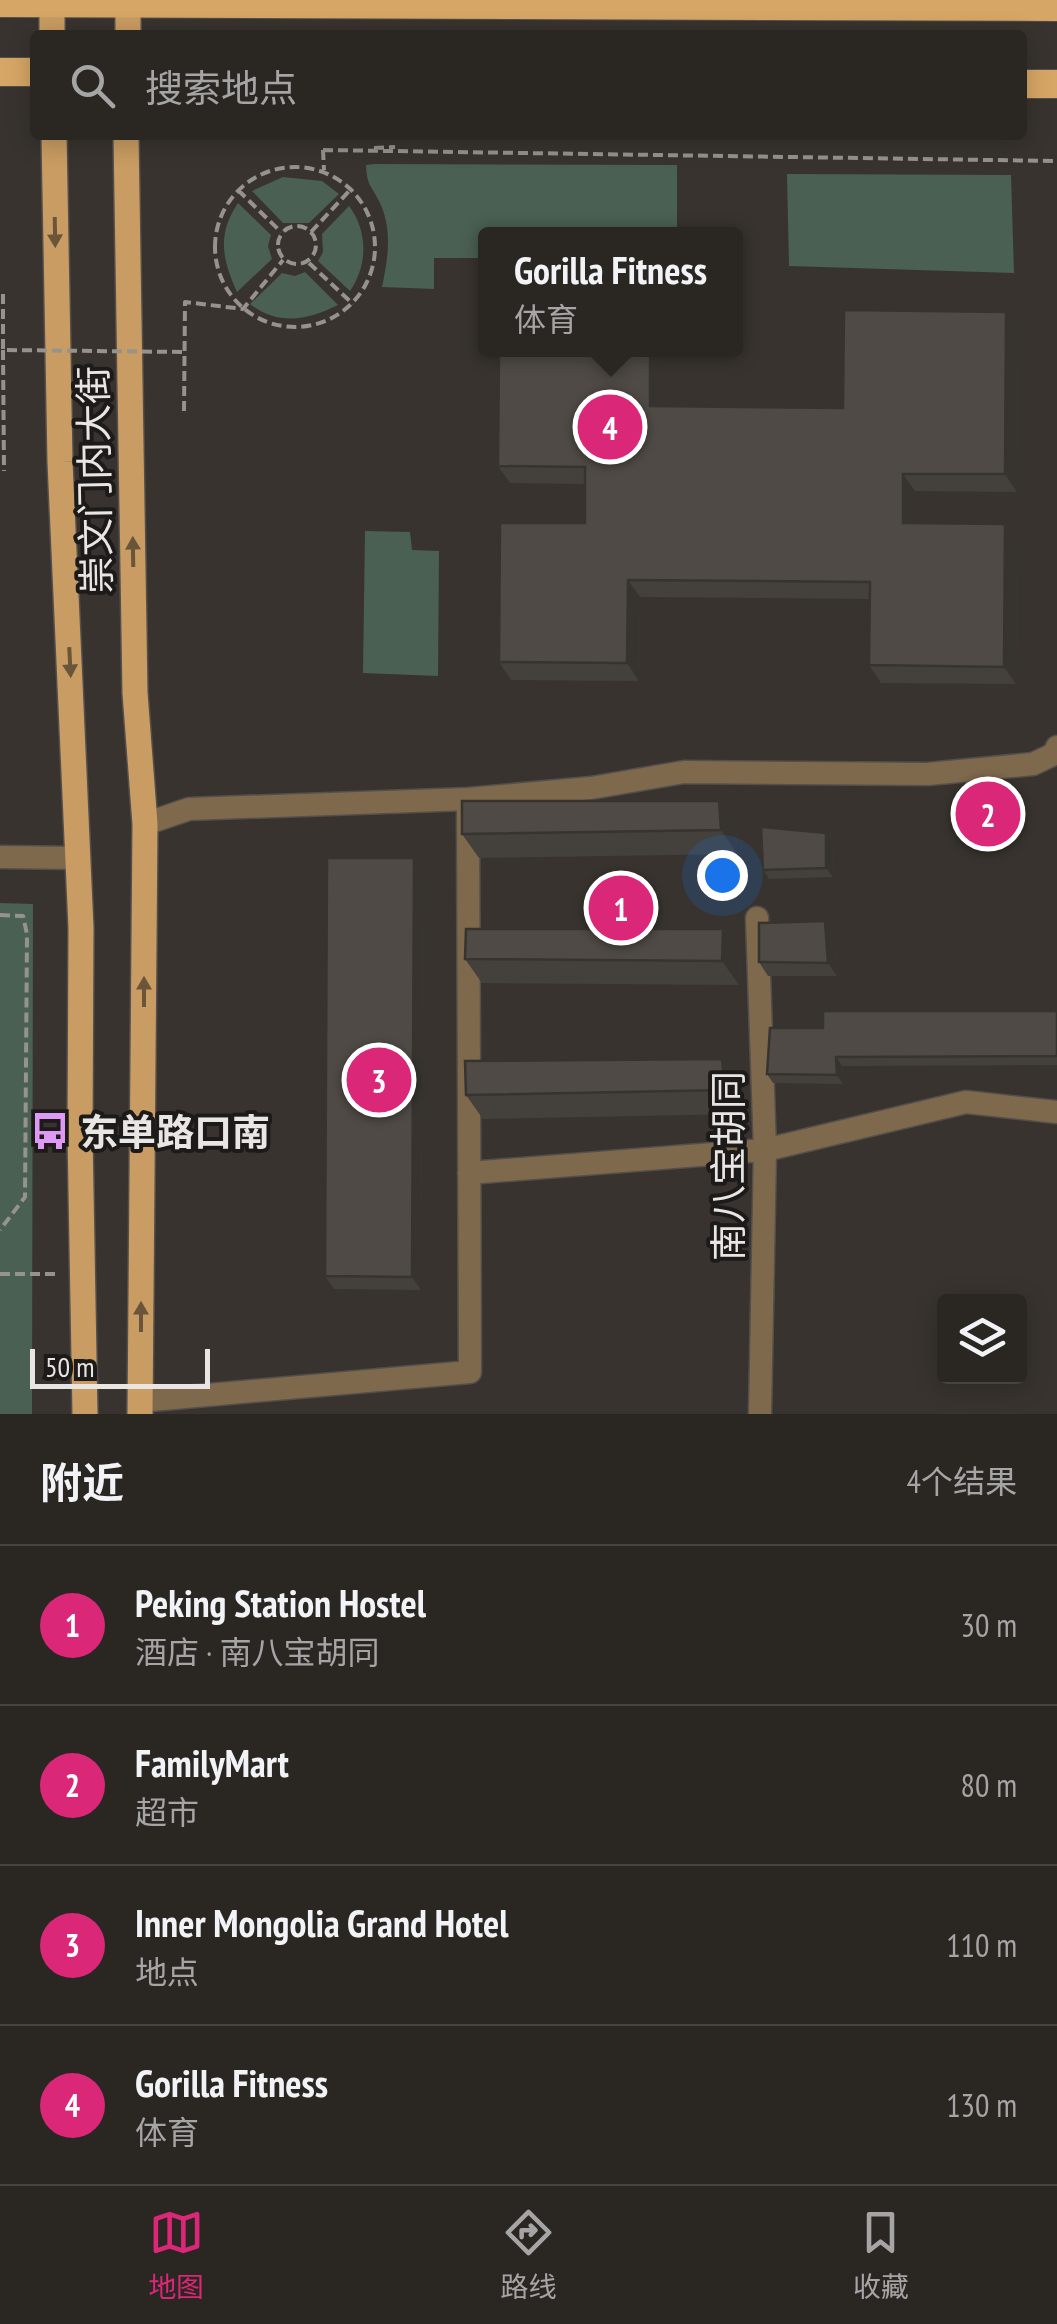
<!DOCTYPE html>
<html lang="zh">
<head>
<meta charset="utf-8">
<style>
	body { margin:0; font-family:"PT Sans Narrow","Noto Sans SC",sans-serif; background:#36322f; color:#f1f3f6 }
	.controls { position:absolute; right:30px; bottom:30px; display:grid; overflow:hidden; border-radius:10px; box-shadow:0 5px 25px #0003 }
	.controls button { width:90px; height:90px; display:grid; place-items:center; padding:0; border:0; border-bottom:2px solid #464340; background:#2a2622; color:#f1f3f6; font:50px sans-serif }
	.scale { position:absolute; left:30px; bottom:25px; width:180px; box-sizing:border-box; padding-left:10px; border:5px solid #e8e5e2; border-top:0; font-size:28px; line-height:35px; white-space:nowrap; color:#e8e5e2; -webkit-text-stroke:8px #1d1b19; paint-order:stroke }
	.you { position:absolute; left:722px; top:875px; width:35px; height:35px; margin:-25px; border:8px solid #fff; border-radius:50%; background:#1a73e8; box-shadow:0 0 0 15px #1a73e833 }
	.badge { display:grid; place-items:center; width:65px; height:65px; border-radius:50%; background:#db2777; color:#fff; font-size:32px; font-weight:700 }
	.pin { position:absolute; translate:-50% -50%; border:5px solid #fff; box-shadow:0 2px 10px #0006 }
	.popup { position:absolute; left:478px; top:227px; width:265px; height:130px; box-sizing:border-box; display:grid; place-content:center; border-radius:10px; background:#2a2622; filter:drop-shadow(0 2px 8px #0005); font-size:32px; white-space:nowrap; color:#a5a5a5 }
	.popup b { font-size:38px; color:#f1f3f6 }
	.popup::after { content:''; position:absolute; left:50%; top:100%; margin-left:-20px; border:20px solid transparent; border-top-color:#2a2622 }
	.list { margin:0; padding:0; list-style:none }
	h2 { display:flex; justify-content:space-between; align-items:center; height:130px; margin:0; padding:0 40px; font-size:42px }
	h2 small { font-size:32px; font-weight:400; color:#a5a5a5 }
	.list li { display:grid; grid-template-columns:65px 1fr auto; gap:30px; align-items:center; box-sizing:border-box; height:160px; padding:0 40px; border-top:2px solid #464340 }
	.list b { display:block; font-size:38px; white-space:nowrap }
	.list p { margin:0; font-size:32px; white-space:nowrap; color:#a5a5a5 }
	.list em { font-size:32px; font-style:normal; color:#a5a5a5 }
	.icon { flex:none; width:55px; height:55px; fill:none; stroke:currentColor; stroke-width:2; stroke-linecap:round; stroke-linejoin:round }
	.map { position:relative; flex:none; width:1057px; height:1414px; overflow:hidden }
	.search { position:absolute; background:#2a2622; box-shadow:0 5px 25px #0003; left:30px; right:30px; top:30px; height:110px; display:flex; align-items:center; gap:25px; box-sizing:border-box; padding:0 35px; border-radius:10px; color:#a5a5a5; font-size:38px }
	.sheet { height:770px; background:#2a2622 }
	nav { display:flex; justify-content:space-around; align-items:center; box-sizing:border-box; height:140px; border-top:2px solid #464340; background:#2a2622; font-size:28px; color:#a5a5a5 }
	nav a { display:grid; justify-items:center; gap:5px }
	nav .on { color:#db2777 }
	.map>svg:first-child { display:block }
</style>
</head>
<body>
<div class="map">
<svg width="1057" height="1414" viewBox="0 0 1057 1414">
	<rect width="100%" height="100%" fill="#38332e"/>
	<path fill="#4a6052" d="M375 164 677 165V234L485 235V258H434V289L382 287C388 258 393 229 379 201 371 185 367 186 366 165Z
		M787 174 1011 175 1014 273 789 266Z
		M283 177 322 181 339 194 309 223H283L252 191Z
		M238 203 271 235 268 246 272 259 237 292C222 259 217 234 238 203Z
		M349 206C368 231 368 265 350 291L318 261 323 252 322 234Z
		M305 272 338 305C308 320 278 326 250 304L282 273 295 276Z
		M365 531 410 532 412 550 439 551 438 676 363 673Z
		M0 903 33 904 32 1414H0Z"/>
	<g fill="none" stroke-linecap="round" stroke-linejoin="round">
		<g stroke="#544f4b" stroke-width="25">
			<path id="minor" d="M145 824 189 809 468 799 591 788 684 772 928 774 1033 764 1054 754 1057 747
				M0 857 77 858
				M757 918 765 1150 760 1414
				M469 1173 765 1150 966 1102 1057 1112
				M140 1401 470 1372 468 812"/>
		</g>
		<g stroke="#544f4b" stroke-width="28">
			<path id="primary" d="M52 0V35
				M128 35V0
				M54 135 60 462 81 928 80 1135 85 1414
				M126 135 135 693 145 824 140 1414"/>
		</g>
		<g stroke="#544f4b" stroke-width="30">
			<path id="trunk" d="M0 3 1057 7
				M0 72H35
				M1022 84H1057"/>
		</g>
		<path stroke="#96928e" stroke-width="4" stroke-dasharray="10 5" stroke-linecap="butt" d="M374 148 395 147
			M323 150 1057 161
			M323 150 324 170
			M215 247a80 80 0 1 1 160 0a80 80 0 1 1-160 0Z
			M238 190 281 232
			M278 245a19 19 0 1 1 38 0a19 19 0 1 1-38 0Z
			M311 232 351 189
			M309 263 353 304
			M3 350 4 471
			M184 411 185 302 243 309 283 260
			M0 915 23 916 27 934 25 1197 0 1230
			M0 1274H60"/>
		<use href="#minor" stroke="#7e694d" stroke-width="22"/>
		<use href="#primary" stroke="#c89c62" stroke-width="25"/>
		<use href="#trunk" stroke="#d6a666" stroke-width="28"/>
		<path stroke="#96928e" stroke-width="4" stroke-dasharray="10 5" stroke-linecap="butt" d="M3 294V350L185 352"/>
	</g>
	<path fill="#44403b" d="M1006 312 1018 329 1017 492 915 491V523L1005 524 1017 541 1016 684 881 683 869 665 870 599 640 597 639 681 511 680 499 662 585 523V484L510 483 498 466 499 350H662V406L843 408Z
		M736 825 737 854 479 858 462 834Z
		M832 842 833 877 769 879 763 870Z
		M423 871 421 1290 334 1289 325 1276Z
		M825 921 834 934 837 976H768L759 962Z
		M723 929 740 953 739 985 482 983 465 959Z
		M1057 1011V1065L842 1066 843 1084 773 1083 767 1074 823 1028Z
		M722 1059 739 1083 742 1114 483 1119 466 1095Z"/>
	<path fill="#373430" d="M1006 312 1018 329 1017 492 1005 474Z
		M650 350H662V424L650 406Z
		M903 474 915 491V540L903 523Z
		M1005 524 1017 541 1016 684 1004 667Z
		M628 580 640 597 639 681 627 663Z
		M719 801 736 825 737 854 721 830Z
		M826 833 832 842 833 877 826 868Z
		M414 858 423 871 421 1290 412 1277Z
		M825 921 834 934 837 976 828 963Z
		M723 929 740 953 739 985 722 961Z
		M836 1057 842 1066 843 1084 837 1075Z
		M722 1059 739 1083 742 1114 725 1090Z"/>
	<path fill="#4f4a45" stroke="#373430" stroke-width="2.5" d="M844 310 1006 312 1005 474H903V523L1005 524 1004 667 869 665 870 582 628 580 627 663 499 662 500 523H585V467L498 466 499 350H650V406L843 408Z
		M462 801H719L721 830 462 834Z
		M761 827 826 833V868L763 870Z
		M327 858H414L412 1277 325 1276Z
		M825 921 828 963 759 962V923Z
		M466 929H723L722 961 465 959Z
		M823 1011H1057V1056L836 1057 837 1075 767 1074 770 1028H823Z
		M722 1059 725 1090 466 1095 465 1061Z"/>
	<defs><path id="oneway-solid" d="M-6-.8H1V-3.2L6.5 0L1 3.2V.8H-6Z" transform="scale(2.5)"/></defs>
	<g fill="#6a553a">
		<use href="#oneway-solid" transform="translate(55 232) rotate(89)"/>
		<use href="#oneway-solid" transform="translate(133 552) rotate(-91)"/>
		<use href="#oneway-solid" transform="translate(70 662) rotate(87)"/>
		<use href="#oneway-solid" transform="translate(144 992) rotate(-90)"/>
		<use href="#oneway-solid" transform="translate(141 1317) rotate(-90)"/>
	</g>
	<defs>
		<g id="bus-bare" transform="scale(3)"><path d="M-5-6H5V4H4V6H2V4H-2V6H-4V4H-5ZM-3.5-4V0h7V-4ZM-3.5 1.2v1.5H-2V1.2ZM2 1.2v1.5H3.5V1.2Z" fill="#dd99f3" stroke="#1d1b19" stroke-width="2.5" paint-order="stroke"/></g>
	</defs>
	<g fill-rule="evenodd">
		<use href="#bus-bare" x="50" y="1131"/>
	</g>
	<g text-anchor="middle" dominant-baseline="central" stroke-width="8" stroke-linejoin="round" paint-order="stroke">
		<g font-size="38" fill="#e8e5e2" stroke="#1d1b19">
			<text transform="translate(94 480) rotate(-91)">崇文门内大街</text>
			<text transform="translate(727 1166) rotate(-90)">南八宝胡同</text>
		</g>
		<g font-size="38" font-weight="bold" fill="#e8e5e2" stroke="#1d1b19" text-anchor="start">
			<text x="80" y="1131">东单路口南</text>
		</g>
	</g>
</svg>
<div class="controls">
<button><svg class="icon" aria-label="layers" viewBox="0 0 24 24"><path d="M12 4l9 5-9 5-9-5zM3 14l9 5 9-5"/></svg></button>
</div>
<div class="scale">50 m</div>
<div class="you"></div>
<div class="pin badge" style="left:621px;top:908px">1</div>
<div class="pin badge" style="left:988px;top:814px">2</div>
<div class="pin badge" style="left:379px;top:1080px">3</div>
<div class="pin badge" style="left:610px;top:427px">4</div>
<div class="popup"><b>Gorilla Fitness</b>体育</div>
<div class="search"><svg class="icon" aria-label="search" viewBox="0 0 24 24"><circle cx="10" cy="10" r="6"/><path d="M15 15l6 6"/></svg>搜索地点</div>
</div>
<section class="sheet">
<h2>附近<small>4个结果</small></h2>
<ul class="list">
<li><span class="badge">1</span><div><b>Peking Station Hostel</b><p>酒店 · 南八宝胡同</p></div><em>30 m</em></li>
<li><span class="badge">2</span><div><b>FamilyMart</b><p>超市</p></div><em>80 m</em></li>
<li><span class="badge">3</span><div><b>Inner Mongolia Grand Hotel</b><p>地点</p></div><em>110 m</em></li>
<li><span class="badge">4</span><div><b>Gorilla Fitness</b><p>体育</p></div><em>130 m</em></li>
</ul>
</section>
<nav>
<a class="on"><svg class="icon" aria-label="map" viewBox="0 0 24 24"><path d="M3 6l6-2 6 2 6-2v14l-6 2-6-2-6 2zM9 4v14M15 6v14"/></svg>地图</a>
<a><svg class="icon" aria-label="directions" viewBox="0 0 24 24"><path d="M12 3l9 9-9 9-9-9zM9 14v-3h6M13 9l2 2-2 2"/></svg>路线</a>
<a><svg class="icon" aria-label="saved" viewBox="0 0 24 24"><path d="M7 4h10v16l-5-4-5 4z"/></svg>收藏</a>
</nav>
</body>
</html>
